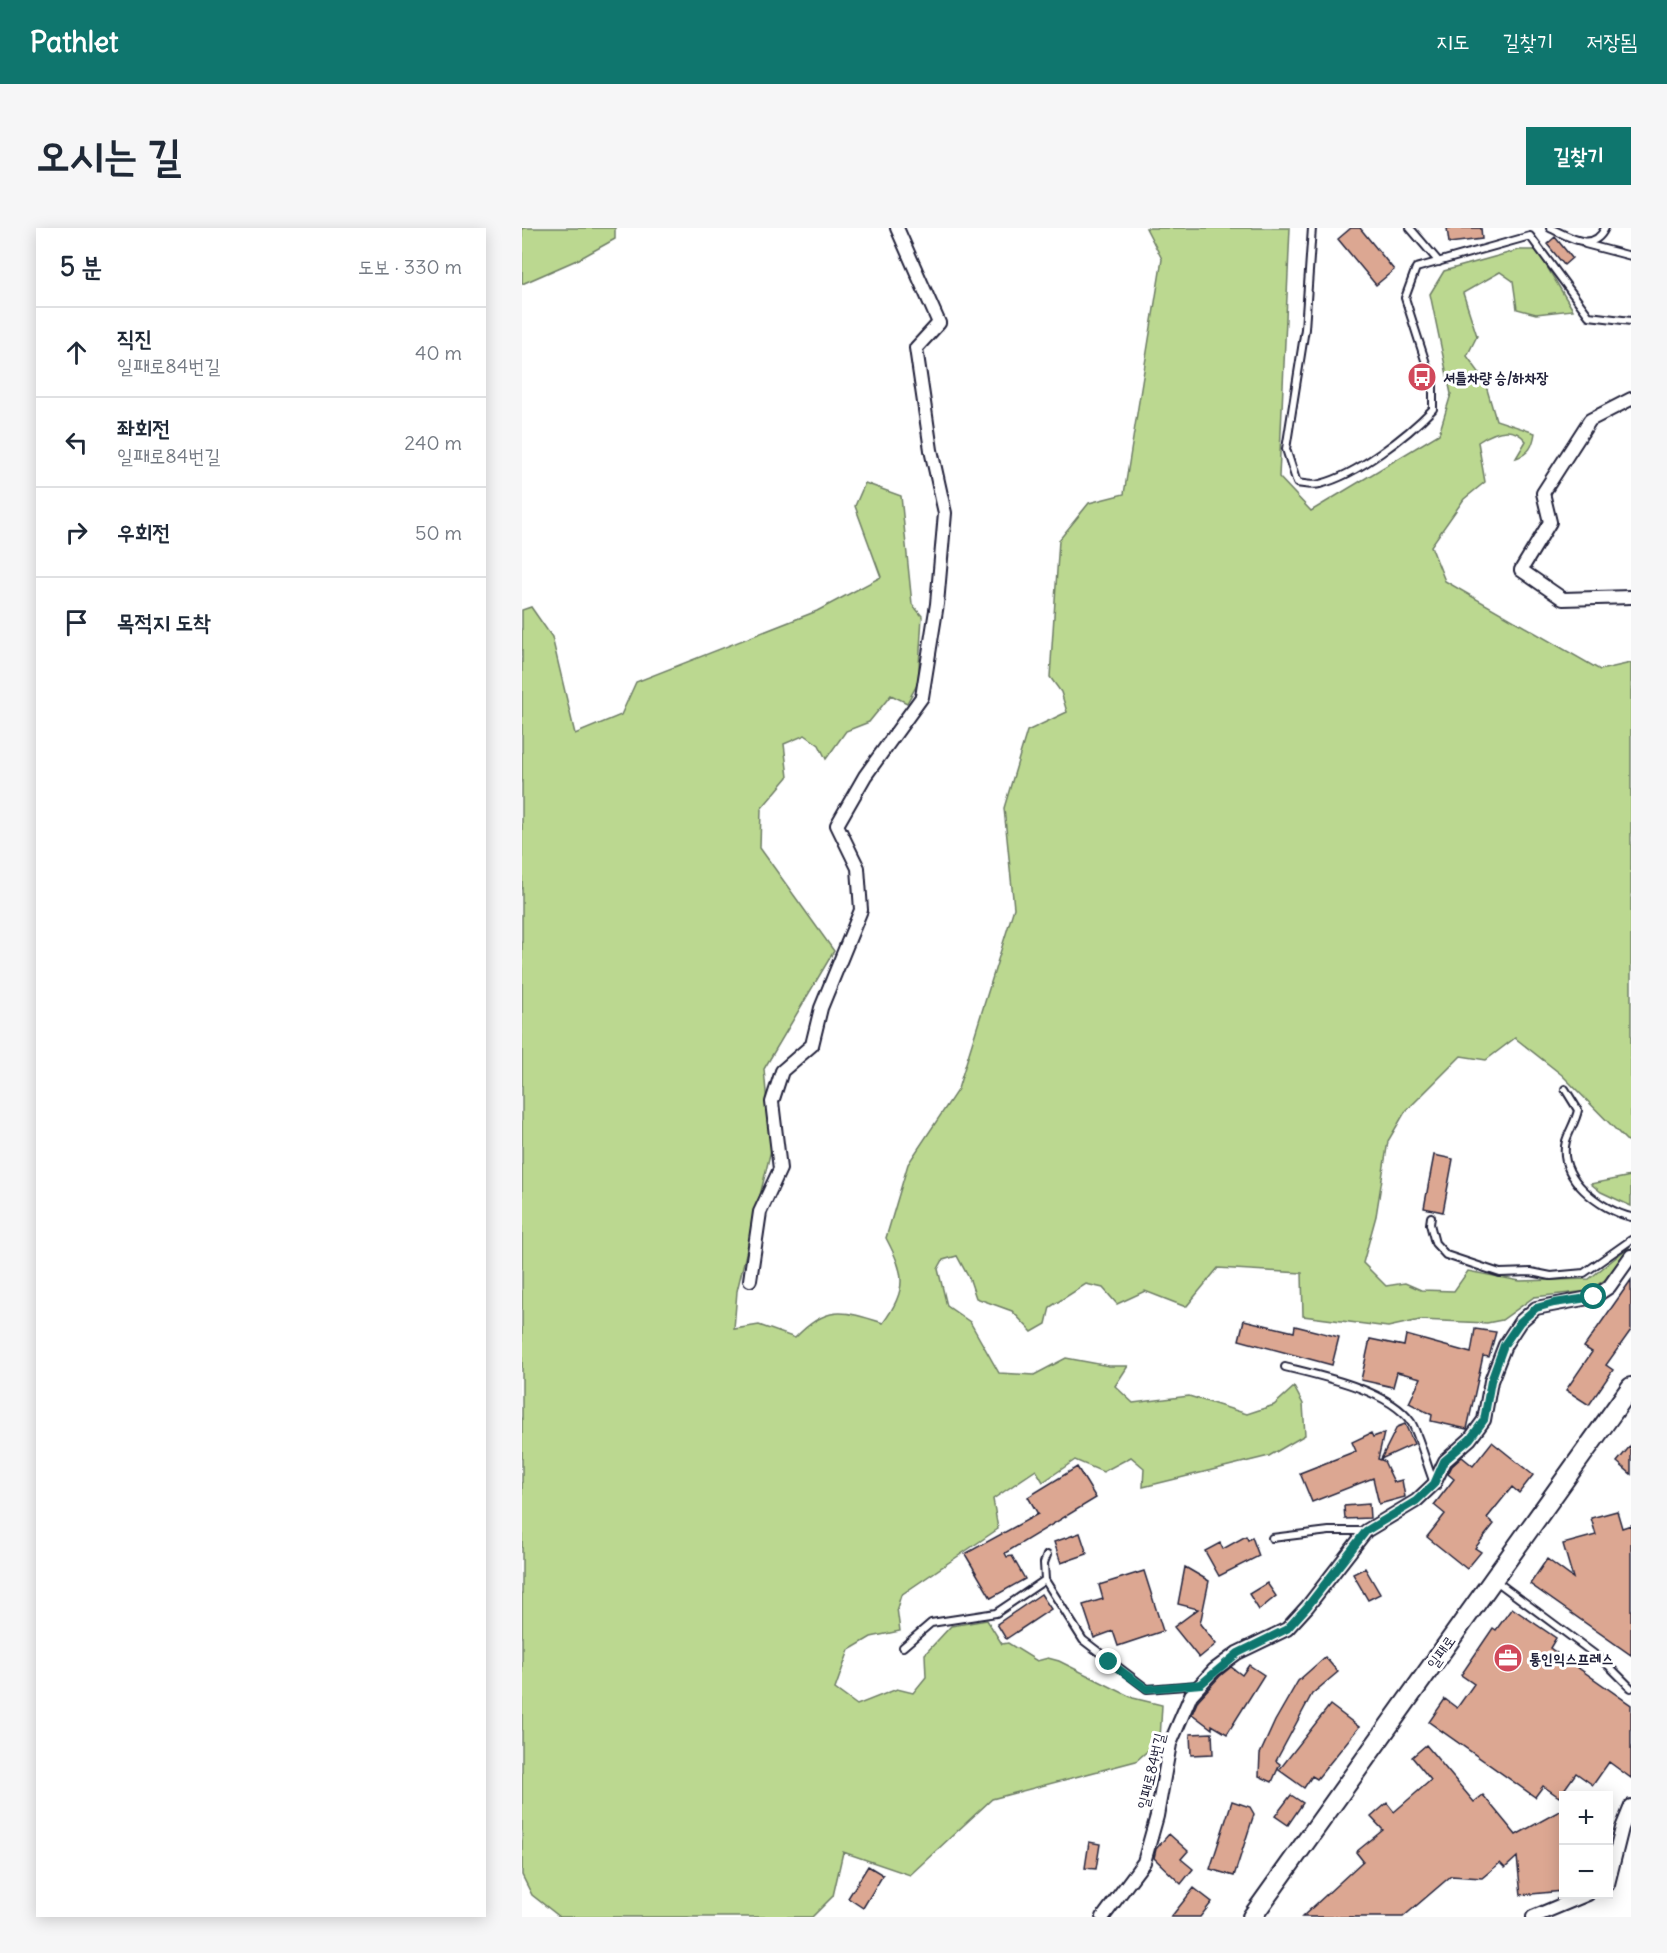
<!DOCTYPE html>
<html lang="ko">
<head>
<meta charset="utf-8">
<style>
	body { margin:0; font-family:Delius,"Poor Story",sans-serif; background:#f6f6f7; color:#1f2937 }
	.controls { position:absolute; right:18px; bottom:18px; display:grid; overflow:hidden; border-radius:0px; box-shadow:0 3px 15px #0003 }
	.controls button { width:54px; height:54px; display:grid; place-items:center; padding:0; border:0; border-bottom:2px solid #e0e1e3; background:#fff; color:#1f2937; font:30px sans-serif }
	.stop { position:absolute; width:18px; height:18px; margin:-14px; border:4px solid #0f766e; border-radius:50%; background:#fff }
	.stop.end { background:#0f766e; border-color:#fff; box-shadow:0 2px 6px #0008 }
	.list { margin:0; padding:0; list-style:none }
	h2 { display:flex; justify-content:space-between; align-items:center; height:78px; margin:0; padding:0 24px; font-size:26px }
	h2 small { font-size:20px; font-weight:400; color:#747a83 }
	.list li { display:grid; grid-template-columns:39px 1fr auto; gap:18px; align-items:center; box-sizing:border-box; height:90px; padding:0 24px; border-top:2px solid #e0e1e3 }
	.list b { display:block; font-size:22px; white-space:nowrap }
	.list p { margin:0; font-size:20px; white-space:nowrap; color:#747a83 }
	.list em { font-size:20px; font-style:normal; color:#747a83 }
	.icon { flex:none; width:33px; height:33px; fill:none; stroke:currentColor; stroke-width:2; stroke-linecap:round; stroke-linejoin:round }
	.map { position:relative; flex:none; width:1109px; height:1689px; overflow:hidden; border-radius:0px }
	header { display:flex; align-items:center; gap:36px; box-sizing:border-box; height:84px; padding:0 30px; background:#0f766e; color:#fff }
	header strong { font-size:28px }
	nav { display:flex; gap:33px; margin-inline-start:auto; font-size:21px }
	.intro { display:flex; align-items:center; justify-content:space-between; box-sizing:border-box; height:144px; padding:0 36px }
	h1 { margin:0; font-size:42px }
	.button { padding:15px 27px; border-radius:0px; background:#0f766e; color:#fff; font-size:21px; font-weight:700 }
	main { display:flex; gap:36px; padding:0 36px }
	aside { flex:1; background:#fff; border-radius:0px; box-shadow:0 3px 15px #0003 }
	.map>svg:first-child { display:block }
</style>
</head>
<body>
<header>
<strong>Pathlet</strong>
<nav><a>지도</a><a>길찾기</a><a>저장됨</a></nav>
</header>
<div class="intro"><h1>오시는 길</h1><a class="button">길찾기</a></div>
<main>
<aside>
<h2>5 분<small>도보 · 330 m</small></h2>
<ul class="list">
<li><svg class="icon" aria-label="ahead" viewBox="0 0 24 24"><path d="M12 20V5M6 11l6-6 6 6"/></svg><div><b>직진</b><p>일패로84번길</p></div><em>40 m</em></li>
<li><svg class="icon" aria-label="left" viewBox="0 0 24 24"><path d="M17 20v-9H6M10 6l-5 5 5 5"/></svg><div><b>좌회전</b><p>일패로84번길</p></div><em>240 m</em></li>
<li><svg class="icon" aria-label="right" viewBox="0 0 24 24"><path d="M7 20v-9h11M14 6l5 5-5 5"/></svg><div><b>우회전</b></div><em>50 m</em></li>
<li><svg class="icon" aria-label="arrive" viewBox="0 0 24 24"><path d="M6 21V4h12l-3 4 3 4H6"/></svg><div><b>목적지 도착</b></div></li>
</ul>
</aside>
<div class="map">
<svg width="1109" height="1689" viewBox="0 0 1109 1689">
	<rect width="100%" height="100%" fill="#fff"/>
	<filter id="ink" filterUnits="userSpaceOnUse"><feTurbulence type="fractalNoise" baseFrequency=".0167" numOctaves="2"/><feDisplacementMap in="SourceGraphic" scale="12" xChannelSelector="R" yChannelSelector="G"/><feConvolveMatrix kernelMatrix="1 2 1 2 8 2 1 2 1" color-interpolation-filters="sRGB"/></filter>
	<g filter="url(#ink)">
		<path fill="#bbd890" stroke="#6e7d66" stroke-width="1.5" d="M0 0H93V11L57 31 0 56Z
			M624 0H768L757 249 789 283 917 206 929 166 908 66 922 43 997 22H1015L1051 82 1014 86 995 81 991 53 978 44 941 65 955 108 945 128 962 151 974 192 1013 205C1011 218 1007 226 994 230L1004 213C991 196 971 204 956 214L963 254 942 271 909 318 923 353 1078 442 1109 435V914L1104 912 1040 847 993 810 964 832 939 828 883 884 866 913 854 988 841 1035 864 1058 883 1055 899 1062 932 1063 946 1043 998 1053 1067 1051 1108 1018 1083 1052 1066 1063 1012 1069 980 1092 965 1095 898 1092 866 1099 781 1088 780 1045 696 1040 664 1079 623 1063 595 1076 581 1060 564 1056 528 1079 524 1096 510 1104 490 1083 454 1070 448 1052 435 1028 421 1032 416 1041 425 1078 448 1094 477 1145 512 1147 544 1130 587 1138H606L593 1158 611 1175 667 1168 725 1186 752 1177 772 1159 781 1176 783 1207 747 1228 621 1259 622 1240 609 1229 581 1244 553 1232 521 1254 514 1242 471 1271 476 1301 379 1367 375 1380 378 1403 349 1409 327 1422 313 1461 335 1477 375 1461 391 1465 404 1449 403 1426 429 1398 465 1392 480 1416 486 1415 515 1433 526 1430 537 1433 611 1470 640 1477 638 1512 614 1533 470 1571 388 1647 321 1624 311 1668 290 1689H38L10 1667 0 1647V382L9 379 30 409 53 506 99 487 114 454 295 383 359 349 333 278 343 255 379 268 390 376 400 388 396 455 385 475 369 467 347 494 324 503 304 531 297 517 283 507 262 516 266 549 239 581 238 620 312 723 242 841 249 922 215 1063 212 1101 237 1097 273 1110C304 1077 321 1082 361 1095 386 1061 383 1046 364 1010L386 936 436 861 492 680 482 580 505 503 545 484 539 464 528 449 537 312 567 275 602 266 640 31Z
			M1109 948V978L1079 964 1069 956Z"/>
		<path fill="#dca792" stroke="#22223b" stroke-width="1.5" d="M829 0H838L872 42 854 57 816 11Z
			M925 0H959L960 11 927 15Z
			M1033 9 1050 30 1042 37 1025 16Z
			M912 927 931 931 921 984 902 980Z
			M1109 1052V1102L1084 1137 1091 1142 1067 1177 1044 1162 1070 1124 1062 1119Z
			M722 1092 772 1104 773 1098 817 1109 810 1137 717 1112Z
			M953 1101 974 1104 967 1129 961 1128 945 1201 909 1193 910 1187 887 1175 899 1150 875 1144 871 1159 839 1152 848 1111 882 1118 884 1107 949 1125Z
			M883 1196 892 1216 859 1231 875 1199Z
			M849 1205 851 1209 862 1205 856 1231 862 1233 872 1254 880 1252 883 1269 857 1276 851 1250 790 1274 778 1245 834 1223 830 1214Z
			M970 1214 1011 1247 997 1265 990 1259 965 1290 972 1296 953 1320 959 1324 945 1341 905 1309 923 1286 912 1277 932 1251 926 1246 930 1238 940 1229 951 1238Z
			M1109 1217V1246L1095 1234Z
			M555 1239 574 1270 483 1325 485 1329 490 1328 503 1351 469 1370 443 1326 516 1286 506 1269Z
			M847 1276 848 1290 823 1291 822 1278Z
			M1095 1283 1100 1300 1109 1297V1427L1008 1356 1025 1331 1051 1350 1041 1316 1074 1307 1069 1290Z
			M558 1305 565 1326 539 1335 532 1314Z
			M724 1308 726 1312 730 1309 737 1328 697 1348 683 1323 698 1315 701 1321Z
			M663 1339 687 1353 678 1396 694 1416 677 1430 652 1399 676 1381 656 1376Z
			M843 1340 858 1366 846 1372 831 1346Z
			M622 1343 641 1403 596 1418 591 1403 572 1410 561 1377 581 1371 577 1357Z
			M745 1355 754 1368 737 1382 727 1366Z
			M519 1366 529 1381 484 1411 475 1396Z
			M990 1380 1034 1410 1028 1420 1109 1477V1550L1087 1534 1071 1557 1054 1545 1037 1569 1021 1558 1013 1569 907 1494 923 1471 935 1480 952 1456 939 1447 971 1400 974 1402Z
			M803 1429 816 1444 790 1466 754 1533 758 1536 750 1554 737 1548 738 1526 753 1493 776 1453Z
			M727 1437 742 1447 705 1506 690 1497V1501L670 1486 676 1472 698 1448 709 1439 720 1447Z
			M808 1477 837 1499 795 1551 790 1548 782 1560 757 1542Z
			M690 1505 691 1526 669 1527 668 1506Z
			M904 1517 952 1574 961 1567 994 1607 1041 1581V1663L999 1667 995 1629 983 1640 978 1635 960 1650 929 1648 881 1689H780L841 1633 834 1624 861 1602 849 1589 865 1575 872 1584 909 1552 890 1529Z
			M769 1567 781 1575 766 1597 753 1588Z
			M710 1573 728 1579 732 1586 712 1648 688 1641Z
			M647 1606 666 1623 659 1631 671 1641 659 1656 632 1630 634 1621Z
			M567 1614 578 1616 574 1641 563 1640Z
			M346 1638 361 1647 341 1680 326 1670Z
			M672 1660 690 1674 678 1689H649Z"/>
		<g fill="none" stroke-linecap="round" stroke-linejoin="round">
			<g stroke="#22223b" stroke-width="10">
				<path id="lane" d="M790 0 783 101 764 221 775 255C782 256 792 258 798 256 835 247 885 208 911 181V157L883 70 894 40 1008 8 1067 88 1109 93
					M888 0 917 34
					M1028 0C1046 8 1071 26 1083 0
					M1063 16 1109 28
					M1043 861 1056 882C1054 893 1047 903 1044 913 1035 950 1079 982 1109 989
					M909 989 908 996 913 1015 924 1027 978 1045 1009 1044 1029 1048 1062 1045 1109 1012
					M763 1139C799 1148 867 1162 889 1194 896 1204 906 1241 912 1255
					M750 1310 807 1303H843
					M523 1352 522 1335 525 1327
					M974 1353 1083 1434 1109 1460
					M381 1419 409 1395 474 1385 523 1352 561 1412 625 1461 676 1457"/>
			</g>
			<g stroke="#22223b" stroke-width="16">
				<path id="street" d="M1109 171 1068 192 1021 265 1028 294 999 342 1041 371 1109 369
					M228 1052 238 984 258 941 250 874 260 843 290 817 299 780 339 682 336 640 315 597 343 548 400 469 415 376 423 285 409 222 394 120 417 95 375 0
					M1086 1656 1100 1600 1109 1578
					M581 1689 622 1634 635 1588 648 1516 669 1467 692 1442 715 1425 765 1401 785 1379 844 1303 894 1273 912 1256 923 1233 948 1211 962 1192 969 1153 983 1117 998 1094 1014 1080 1072 1069 1087 1059 1109 1028
					M1011 1689 1066 1666"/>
			</g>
			<g stroke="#22223b" stroke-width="22">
				<path id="secondary" d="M730 1689 1109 1159"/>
			</g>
			<use href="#lane" stroke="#fff" stroke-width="6"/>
			<use href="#street" stroke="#fff" stroke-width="12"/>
			<use href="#secondary" stroke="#fff" stroke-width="18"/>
		</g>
	</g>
	<g fill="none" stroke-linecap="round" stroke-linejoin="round" filter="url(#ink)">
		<path stroke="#0f766e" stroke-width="8" d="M587 1434 625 1461 679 1456 716 1425 765 1401 785 1379 844 1303 894 1273 912 1256 922 1233 948 1211 962 1192 969 1153 982 1117 998 1094 1014 1080 1032 1075 1072 1069"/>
	</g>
	<defs>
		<g id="bus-disc" transform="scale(1.5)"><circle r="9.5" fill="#d1495b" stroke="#fff"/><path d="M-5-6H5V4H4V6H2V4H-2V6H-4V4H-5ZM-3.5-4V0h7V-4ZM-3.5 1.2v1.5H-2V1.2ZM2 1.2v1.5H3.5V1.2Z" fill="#fff"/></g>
		<g id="office-disc" transform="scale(1.5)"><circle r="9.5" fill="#d1495b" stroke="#fff"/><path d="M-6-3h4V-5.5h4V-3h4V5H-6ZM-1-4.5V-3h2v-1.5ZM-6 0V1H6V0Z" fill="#fff"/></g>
	</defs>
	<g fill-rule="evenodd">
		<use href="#bus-disc" x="900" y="149"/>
		<use href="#office-disc" x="986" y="1430"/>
	</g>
	<g text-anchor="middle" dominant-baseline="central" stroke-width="6" stroke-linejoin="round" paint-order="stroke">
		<g font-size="15" font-weight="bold" fill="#22223b" stroke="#fff" text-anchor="start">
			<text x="921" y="149">셔틀차량 승/하차장</text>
			<text x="1007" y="1430">통인익스프레스</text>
		</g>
		<g font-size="15" fill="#22223b" stroke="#fff">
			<text transform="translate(919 1424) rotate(-55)">일패로</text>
			<text transform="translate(629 1543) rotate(-77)">일패로84번길</text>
		</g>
	</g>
</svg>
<div class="controls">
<button>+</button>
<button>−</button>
</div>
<div class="stop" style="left:1072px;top:1069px"></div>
<div class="stop end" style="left:587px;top:1434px"></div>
</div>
</main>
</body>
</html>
